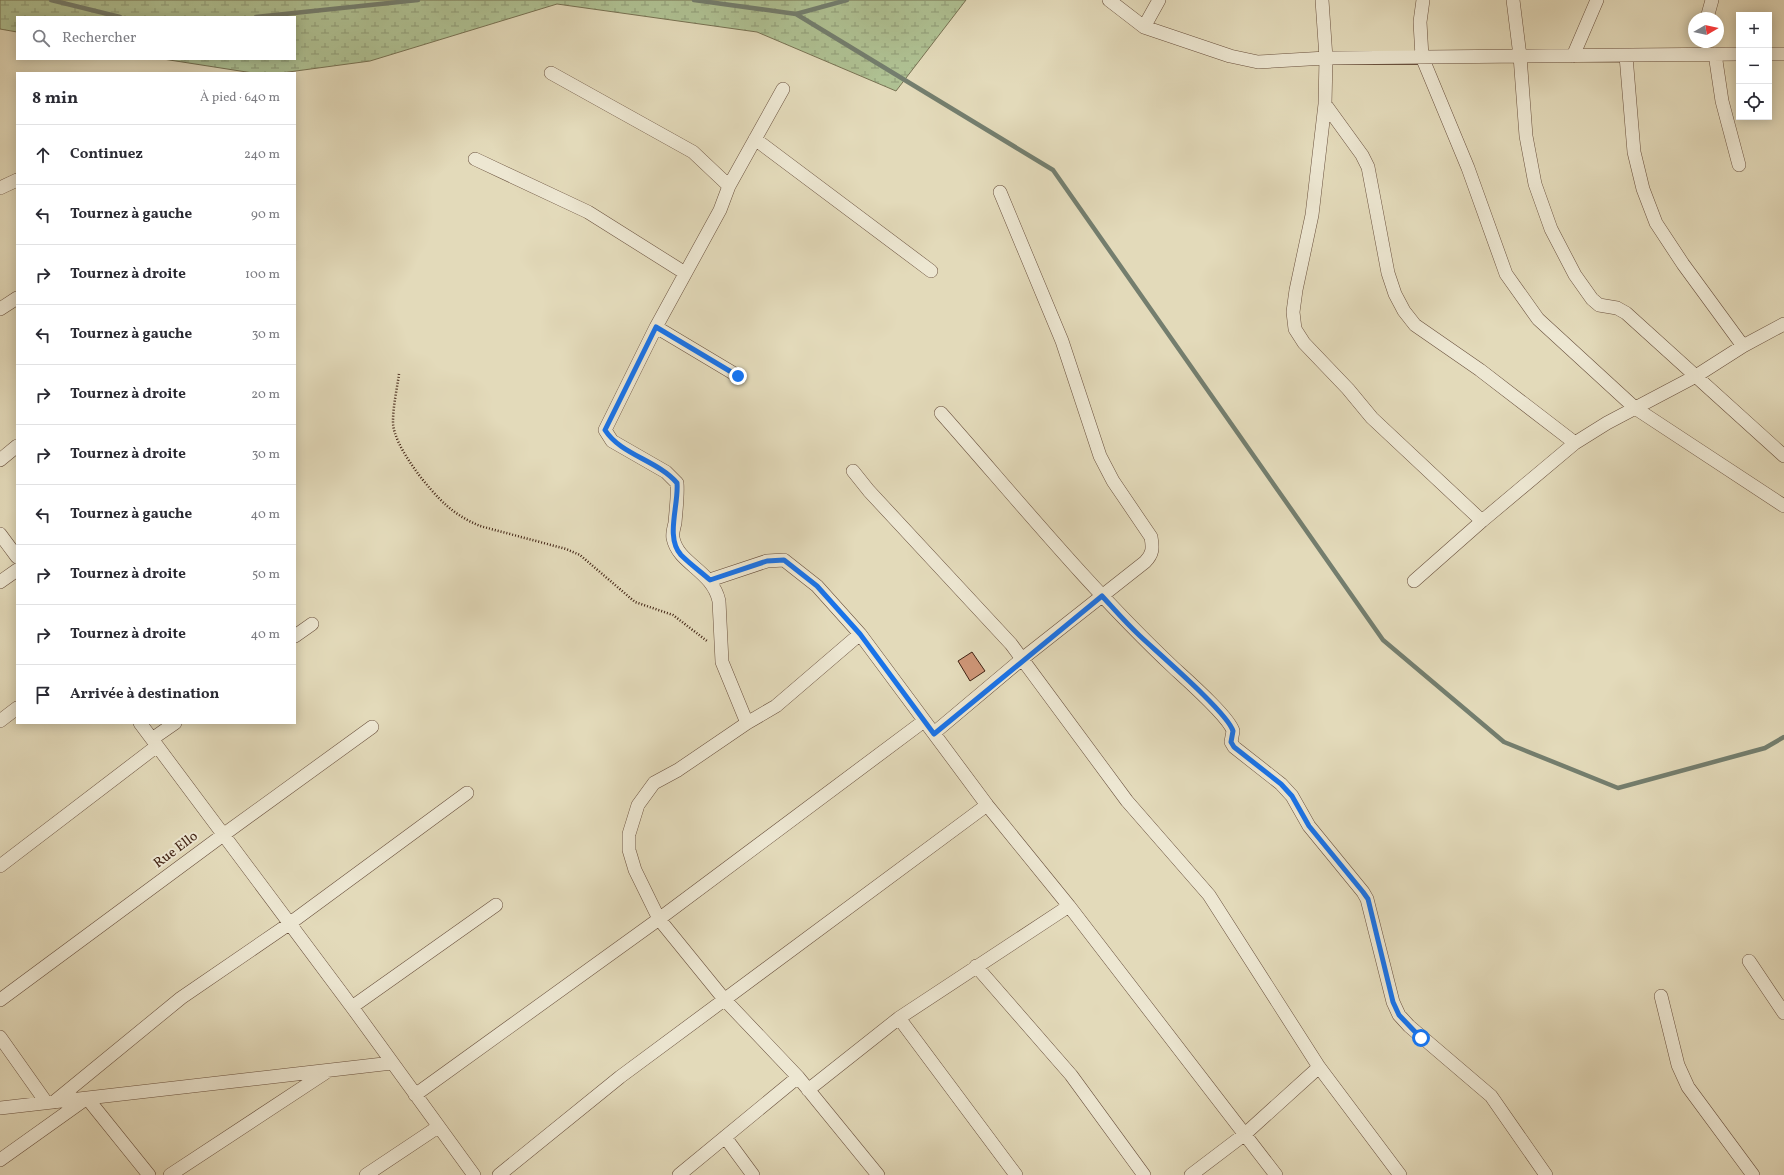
<!DOCTYPE html>
<html lang="fr">
<head>
<meta charset="utf-8">
<style>
	body { margin:0; font-family:Vollkorn,serif; background:#f2f2f3; color:#2b2b33 }
	.controls { position:absolute; right:12px; top:12px; display:grid; overflow:hidden; border-radius:0px; box-shadow:0 2px 10px #0003 }
	.controls button { width:36px; height:36px; display:grid; place-items:center; padding:0; border:0; border-bottom:1px solid #e1e1e2; background:#fff; color:#2b2b33; font:20px sans-serif }
	.compass { position:absolute; left:1688px; top:12px; width:36px; height:36px; border-radius:50%; background:#fff; box-shadow:0 2px 10px #0003; rotate:81deg }
	.stop { position:absolute; width:12px; height:12px; margin:-9px; border:3px solid #1a73e8; border-radius:50%; background:#fff }
	.stop.end { background:#1a73e8; border-color:#fff; box-shadow:0 1px 4px #0008 }
	.list { margin:0; padding:0; list-style:none }
	h2 { display:flex; justify-content:space-between; align-items:center; height:52px; margin:0; padding:0 16px; font-size:17px }
	h2 small { font-size:13px; font-weight:400; color:#7c7c81 }
	.list li { display:grid; grid-template-columns:26px 1fr auto; gap:12px; align-items:center; box-sizing:border-box; height:60px; padding:0 16px; border-top:1px solid #e1e1e2 }
	.list b { display:block; font-size:15px; white-space:nowrap }
	.list em { font-size:13px; font-style:normal; color:#7c7c81 }
	.icon { flex:none; width:22px; height:22px; fill:none; stroke:currentColor; stroke-width:2; stroke-linecap:round; stroke-linejoin:round }
	.map { position:relative; flex:none; width:1784px; height:1175px; overflow:hidden }
	.search { position:absolute; background:#fff; box-shadow:0 2px 10px #0003; left:16px; top:16px; width:280px; height:44px; display:flex; align-items:center; gap:10px; box-sizing:border-box; padding:0 14px; border-radius:0px; color:#7c7c81; font-size:15px }
	.panel { position:absolute; background:#fff; box-shadow:0 2px 10px #0003; left:16px; top:72px; width:280px; height:652px; border-radius:0px }
	.map>svg:first-child { display:block }
</style>
</head>
<body>
<div class="map">
<svg width="1784" height="1175" viewBox="0 0 1784 1175">
	<defs>
		<pattern id="wetland-marsh" width="20" height="14" patternUnits="userSpaceOnUse"><rect width="20" height="14" fill="#afc193"/><path d="M1 5h8M5 5V1M11 12h8M15 12V8" fill="none" stroke="#909c77"/></pattern>
	</defs>
	<rect width="100%" height="100%" fill="#e3daba"/>
	<filter id="stains"><feTurbulence type="fractalNoise" baseFrequency=".005" numOctaves="4"/><feColorMatrix values="0 0 0 0 .2 0 0 0 0 .09 0 0 0 0 .02 0 0 0 .5 -.17"/></filter>
	<radialGradient id="worn" r=".72"><stop offset=".6" stop-color="#630" stop-opacity="0"/><stop offset="1" stop-color="#630" stop-opacity=".3"/></radialGradient>
	<path fill="url(#wetland-marsh)" stroke="#787253" d="M0 0H966L896 91 757 32 557 4 370 61 281 73H253L163 59H295V17H17V32L0 29Z"/>
	<g fill="none" stroke-linecap="round" stroke-linejoin="round">
		<path stroke="#747e6e" stroke-width="4.5" d="M51 0 120 17
			M694 0 796 14 1053 170 1383 640 1504 742 1618 788 1765 748 1784 737
			M796 14 847 0
			M256 17 418 0"/>
	</g>
	<path fill="#ce9677" stroke="#402213" d="M972 652 985 671 970 681 958 661Z"/>
	<g fill="none" stroke-linecap="round" stroke-linejoin="round">
		<g stroke="#69503d" stroke-width="14">
			<path id="street" d="M1109 0 1144 27 1230 56 1258 62 1326 58 1739 54
				M1322 0 1326 58 1325 104 1312 215 1296 290 1293 312 1295 329 1304 343 1348 389 1372 418 1482 521
				M1423 0 1420 22 1422 57 1468 168 1506 274 1538 319 1635 408 1784 506
				M1513 0 1520 56 1526 136 1535 184 1551 229 1575 275 1592 299 1599 305 1617 308 1626 313 1784 456
				M1707 18 1712 0
				M1144 27 1159 0
				M1715 54 1722 101 1739 165
				M1769 54H1784
				M1573 56 1597 0
				M1626 56 1634 152 1643 189 1656 223 1683 264 1743 346
				M551 73 693 152 729 186
				M1325 104 1362 155 1368 167 1388 273 1395 294 1404 311 1415 325 1480 370 1575 443
				M755 139 931 271
				M475 159 588 212 685 273
				M0 188 17 180
				M0 309 17 298
				M656 327 738 376
				M941 413C1017 499 1090 589 1174 668 1187 680 1229 717 1233 731L1231 742 1234 747 1281 784 1292 796 1309 826 1363 892 1367 899 1393 1002 1399 1015 1409 1026 1491 1096 1546 1175
				M0 460 17 446
				M853 471 869 491 1011 644 1127 801 1209 895 1319 1067 1400 1175
				M0 534 17 557
				M710 580 767 561 784 560 817 586 860 634 987 805 1069 906 1276 1175
				M1414 581 1482 521 1575 443 1607 423 1696 376 1743 346 1784 324
				M0 582 17 570
				M860 634 776 706 747 723 678 770 654 783 638 805 629 834V850L635 870 659 919 724 999 798 1077 878 1175
				M295 636 312 624
				M0 721 17 708
				M140 723 352 1007 474 1175
				M747 723 722 662 719 601C712 570 678 564 673 538 672 534 674 527 675 523 676 509 678 496 677 483L666 472 612 441 605 430 656 327 720 210 729 186 783 89
				M934 733 1022 659 1145 562C1153 554 1153 548 1151 537L1113 481 1100 456 1062 341 1000 192
				M152 739 175 723
				M0 866 157 746
				M1749 961 1784 1013
				M976 966 1071 1075 1144 1175
				M1661 996 1678 1065 1688 1087 1753 1175
				M0 1000 223 835 372 727
				M352 1007 496 905
				M899 1018 1016 1175
				M0 1037 46 1102
				M808 1090 899 1018 1069 906
				M415 1095 659 919 924 721
				M54 1102 181 998 289 924 467 793
				M0 1108 392 1063
				M725 1137 753 1175
				M0 1160 87 1098 149 1175
				M170 1175 325 1073
				M366 1175 438 1127
				M499 1175 620 1077 987 805
				M679 1175 798 1077
				M1191 1175 1245 1134 1319 1067"/>
		</g>
		<path stroke="#402213" stroke-width="2.5" stroke-dasharray="1 2" stroke-linecap="butt" d="M399 374C397 389 393 406 393 422 393 446 429 490 446 505 456 514 468 521 480 526L566 549 580 555 635 602 673 615 707 641"/>
		<use href="#street" stroke="#ede7d2" stroke-width="13"/>
	</g>
	<g fill="none" stroke-linecap="round" stroke-linejoin="round">
		<path stroke="#1a73e8" stroke-width="5" d="M738 376 656 327 605 430C621 455 657 460 677 483 679 505 665 537 681 555 690 564 701 572 710 580L767 561 784 560 817 586 860 634 934 734 1102 596C1114 609 1126 623 1140 636 1158 653 1228 713 1233 731L1231 742 1234 747 1281 784 1292 796 1309 826 1363 892 1368 899 1393 1002 1399 1015 1421 1038"/>
	</g>
	<g text-anchor="middle" dominant-baseline="central" stroke-width="4" stroke-linejoin="round" paint-order="stroke">
		<g font-size="14" fill="#402213" stroke="#ede7d2">
			<text transform="translate(176 850) rotate(-37)">Rue Ello</text>
		</g>
	</g>
	<rect width="100%" height="100%" filter="url(#stains)"/>
	<rect width="100%" height="100%" fill="url(#worn)"/>
</svg>
<div class="controls">
<button>+</button>
<button>−</button>
<button><svg class="icon" aria-label="locate" viewBox="0 0 24 24"><circle cx="12" cy="12" r="6"/><path d="M12 2v4M12 18v4M2 12h4M18 12h4"/></svg></button>
</div>
<svg class="compass" viewBox="-18 -18 36 36"><path d="M0-13l5 13h-10z" fill="#e53935"/><path d="M0 13l5-13h-10z" fill="#7c7c81"/></svg>
<div class="stop" style="left:1421px;top:1038px"></div>
<div class="stop end" style="left:738px;top:376px"></div>
<div class="search"><svg class="icon" aria-label="search" viewBox="0 0 24 24"><circle cx="10" cy="10" r="6"/><path d="M15 15l6 6"/></svg>Rechercher</div>
<section class="panel">
<h2>8 min<small>À pied · 640 m</small></h2>
<ul class="list">
<li><svg class="icon" aria-label="ahead" viewBox="0 0 24 24"><path d="M12 20V5M6 11l6-6 6 6"/></svg><div><b>Continuez</b></div><em>240 m</em></li>
<li><svg class="icon" aria-label="left" viewBox="0 0 24 24"><path d="M17 20v-9H6M10 6l-5 5 5 5"/></svg><div><b>Tournez à gauche</b></div><em>90 m</em></li>
<li><svg class="icon" aria-label="right" viewBox="0 0 24 24"><path d="M7 20v-9h11M14 6l5 5-5 5"/></svg><div><b>Tournez à droite</b></div><em>100 m</em></li>
<li><svg class="icon" aria-label="left" viewBox="0 0 24 24"><path d="M17 20v-9H6M10 6l-5 5 5 5"/></svg><div><b>Tournez à gauche</b></div><em>30 m</em></li>
<li><svg class="icon" aria-label="right" viewBox="0 0 24 24"><path d="M7 20v-9h11M14 6l5 5-5 5"/></svg><div><b>Tournez à droite</b></div><em>20 m</em></li>
<li><svg class="icon" aria-label="right" viewBox="0 0 24 24"><path d="M7 20v-9h11M14 6l5 5-5 5"/></svg><div><b>Tournez à droite</b></div><em>30 m</em></li>
<li><svg class="icon" aria-label="left" viewBox="0 0 24 24"><path d="M17 20v-9H6M10 6l-5 5 5 5"/></svg><div><b>Tournez à gauche</b></div><em>40 m</em></li>
<li><svg class="icon" aria-label="right" viewBox="0 0 24 24"><path d="M7 20v-9h11M14 6l5 5-5 5"/></svg><div><b>Tournez à droite</b></div><em>50 m</em></li>
<li><svg class="icon" aria-label="right" viewBox="0 0 24 24"><path d="M7 20v-9h11M14 6l5 5-5 5"/></svg><div><b>Tournez à droite</b></div><em>40 m</em></li>
<li><svg class="icon" aria-label="arrive" viewBox="0 0 24 24"><path d="M6 21V4h12l-3 4 3 4H6"/></svg><div><b>Arrivée à destination</b></div></li>
</ul>
</section>
</div>
</body>
</html>
